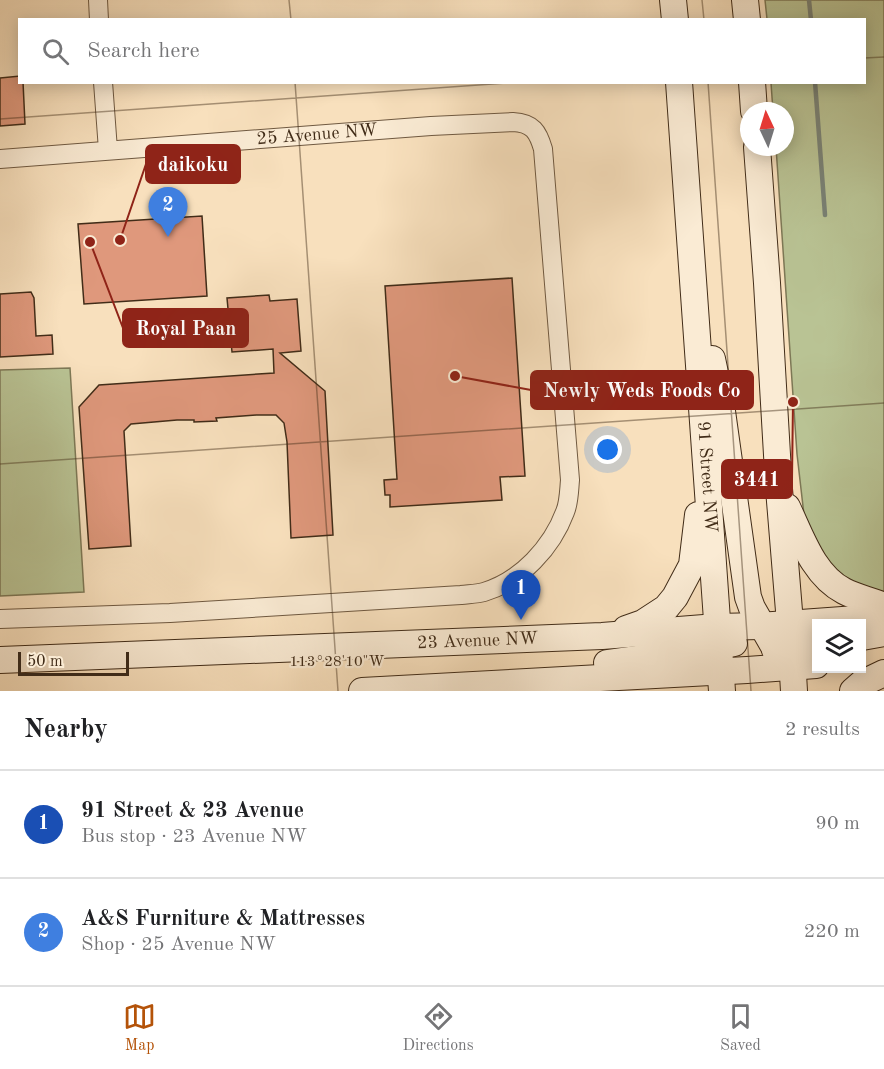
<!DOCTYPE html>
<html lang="en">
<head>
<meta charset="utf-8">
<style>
	body { margin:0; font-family:"Old Standard TT",serif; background:#f2f2f2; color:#202124 }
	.controls { position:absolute; right:18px; bottom:18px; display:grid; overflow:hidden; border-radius:0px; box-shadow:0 3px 15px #0003 }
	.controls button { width:54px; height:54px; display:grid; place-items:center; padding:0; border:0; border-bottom:2px solid #e0e0e0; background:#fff; color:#202124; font:30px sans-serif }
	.compass { position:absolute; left:740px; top:102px; width:54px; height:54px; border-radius:50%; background:#fff; box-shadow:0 3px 15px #0003; rotate:356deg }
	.scale { position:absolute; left:18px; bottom:15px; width:111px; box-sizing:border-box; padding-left:6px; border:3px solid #412c18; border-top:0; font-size:16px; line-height:21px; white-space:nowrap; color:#412c18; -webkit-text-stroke:4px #faebd4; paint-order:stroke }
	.you { position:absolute; left:608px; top:450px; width:21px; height:21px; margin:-15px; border:4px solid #fff; border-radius:50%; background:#1a73e8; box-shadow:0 0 0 9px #1a73e833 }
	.badge { display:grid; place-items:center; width:39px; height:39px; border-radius:50%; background:#b45309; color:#fff; font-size:20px; font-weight:700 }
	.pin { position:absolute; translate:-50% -50px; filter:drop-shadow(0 2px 3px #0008) }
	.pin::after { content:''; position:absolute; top:32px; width:21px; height:18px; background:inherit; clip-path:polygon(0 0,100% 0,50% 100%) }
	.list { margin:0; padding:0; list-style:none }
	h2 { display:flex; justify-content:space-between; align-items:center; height:78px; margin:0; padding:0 24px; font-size:26px }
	h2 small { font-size:20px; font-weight:400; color:#757577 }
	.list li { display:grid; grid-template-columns:39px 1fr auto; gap:18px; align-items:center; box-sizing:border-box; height:108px; padding:0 24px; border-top:2px solid #e0e0e0 }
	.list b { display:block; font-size:22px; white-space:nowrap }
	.list p { margin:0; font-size:20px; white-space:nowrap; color:#757577 }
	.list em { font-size:20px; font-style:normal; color:#757577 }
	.icon { flex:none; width:33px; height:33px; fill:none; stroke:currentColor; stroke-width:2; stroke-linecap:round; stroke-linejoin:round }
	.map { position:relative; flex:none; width:884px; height:691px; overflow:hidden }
	.search { position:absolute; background:#fff; box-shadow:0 3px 15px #0003; left:18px; right:18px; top:18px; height:66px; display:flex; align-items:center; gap:15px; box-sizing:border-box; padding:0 21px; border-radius:0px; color:#757577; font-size:22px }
	.sheet { height:294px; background:#fff }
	nav { display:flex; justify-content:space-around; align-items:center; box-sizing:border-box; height:84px; border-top:2px solid #e0e0e0; background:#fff; font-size:16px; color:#757577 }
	nav a { display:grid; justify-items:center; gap:3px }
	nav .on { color:#b45309 }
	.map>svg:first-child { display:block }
</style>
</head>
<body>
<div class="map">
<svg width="884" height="691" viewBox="0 0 884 691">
	<rect width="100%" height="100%" fill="#f8e0bd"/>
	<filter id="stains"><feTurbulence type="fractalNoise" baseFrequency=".00333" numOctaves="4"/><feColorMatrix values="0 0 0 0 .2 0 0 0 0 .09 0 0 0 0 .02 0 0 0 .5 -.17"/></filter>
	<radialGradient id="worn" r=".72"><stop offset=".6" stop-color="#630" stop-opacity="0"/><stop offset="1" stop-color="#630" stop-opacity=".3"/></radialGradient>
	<path fill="#b9c394" stroke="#7d7856" stroke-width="1.5" d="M765 0H884V595L849 583 827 565 804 515 797 454 776 147H785V111H773L771 83 864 82V20L767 19Z
		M70 368 84 592 0 596V370Z"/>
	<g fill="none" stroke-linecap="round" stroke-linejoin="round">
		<path stroke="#798276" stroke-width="4.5" d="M809 0 811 20
			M815 82 825 215"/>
	</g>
	<path fill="#df987c" stroke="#412c18" stroke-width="1.5" d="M20 76V82H23L25 124 0 126V78Z
		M202 216 207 296 84 304 78 224Z
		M512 278 525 476 500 477 502 500 390 507V495H385L384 480 397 479 385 286Z
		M31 292 34 298 36 336 52 335 53 354 0 357V294Z
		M269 295 270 301 297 299 301 351 280 353 325 391 333 535 291 538 287 442 284 423 276 415H256L216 418 217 421 194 422V420H177L131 424 124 431 131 546 89 549 79 407 99 385 274 373 273 349 232 352 227 298Z"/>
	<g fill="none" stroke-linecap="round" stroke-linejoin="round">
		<g stroke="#6f5941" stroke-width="20">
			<g id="minor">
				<path d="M98 0 99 20"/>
				<path d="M103 82 108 150"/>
				<path id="s1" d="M0 159 431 126 513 122C533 123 538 132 543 149L570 480C569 491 569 503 565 512 552 547 521 581 484 592 477 594 469 594 461 595L170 613 0 619"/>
			</g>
		</g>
		<g stroke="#412c18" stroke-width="28">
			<g id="secondary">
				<path d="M673 0 675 20"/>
				<path d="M745 0 747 20"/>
				<path id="s2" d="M679 82 722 691"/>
				<path d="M752 82 754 111"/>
				<path d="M757 147 767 283 779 489 790 623 794 691"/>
				<path d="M712 359 720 397 748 597 752 608 776 650 792 666"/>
				<path d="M787 507C801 536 813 575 844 591 857 598 871 600 884 606"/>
				<path d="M626 629 643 623 666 608 675 597 692 565 698 515"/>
				<path d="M862 637 884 633"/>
				<path d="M775 650 816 643"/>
				<path id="s3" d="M0 660 602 636 717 627 760 626 884 617"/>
				<path d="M607 663 700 650 734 643"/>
				<path d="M362 691 747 670 816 665"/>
				<path d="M853 691 861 684 884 673"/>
			</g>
		</g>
		<use href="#minor" stroke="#faebd4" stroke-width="18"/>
		<use href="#secondary" stroke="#faebd4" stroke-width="26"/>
	</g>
	<path fill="none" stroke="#412c18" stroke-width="1.5" stroke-opacity="0.45" d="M289 0 291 20M702 0 704 20M864 58 884 57M295 82 338 691M708 82 751 691M0 119 519 82M0 464 884 403"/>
	<g text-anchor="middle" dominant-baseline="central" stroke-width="4.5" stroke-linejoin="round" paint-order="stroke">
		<g font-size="18" fill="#412c18" stroke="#faebd4">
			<text stroke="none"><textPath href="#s1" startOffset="318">25 Avenue NW</textPath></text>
			<text stroke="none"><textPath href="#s2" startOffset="396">91 Street NW</textPath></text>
			<text stroke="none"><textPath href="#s3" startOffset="478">23 Avenue NW</textPath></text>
		</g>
	</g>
	<g font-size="15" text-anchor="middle" fill="#412c18" stroke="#faebd4" stroke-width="4.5" stroke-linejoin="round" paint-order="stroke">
		<text x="337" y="666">113°28'10"W</text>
	</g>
	<path fill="none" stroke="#8f2418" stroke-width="2" d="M120 240L146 164M90 242L123 328M455 376L531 390M793 402L792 479"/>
	<g fill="#8f2418" stroke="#faebd4" stroke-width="2">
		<circle cx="120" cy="240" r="6"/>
		<circle cx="90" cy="242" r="6"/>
		<circle cx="455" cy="376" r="6"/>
		<circle cx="793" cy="402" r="6"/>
	</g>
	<g fill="#8f2418" stroke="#8f2418" stroke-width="2">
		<rect x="146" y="145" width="94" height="38" rx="6"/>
		<rect x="123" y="309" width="125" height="38" rx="6"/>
		<rect x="531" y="371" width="222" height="38" rx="6"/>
		<rect x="722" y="460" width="70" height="38" rx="6"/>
	</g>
	<g font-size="20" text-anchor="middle" font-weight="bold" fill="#fff">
		<text x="193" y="171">daikoku</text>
		<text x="186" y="335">Royal Paan</text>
		<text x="642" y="397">Newly Weds Foods Co</text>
		<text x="757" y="486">3441</text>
	</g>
	<rect width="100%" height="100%" filter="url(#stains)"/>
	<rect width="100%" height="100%" fill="url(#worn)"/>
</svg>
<div class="controls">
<button><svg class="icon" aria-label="layers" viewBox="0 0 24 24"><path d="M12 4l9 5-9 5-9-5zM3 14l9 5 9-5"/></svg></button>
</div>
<svg class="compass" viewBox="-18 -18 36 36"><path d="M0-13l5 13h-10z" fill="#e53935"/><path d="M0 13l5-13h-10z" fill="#757577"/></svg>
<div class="scale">50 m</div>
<div class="you"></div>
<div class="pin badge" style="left:521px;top:620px;background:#1a4fb4">1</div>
<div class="pin badge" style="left:168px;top:237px;background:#3f7fe0">2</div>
<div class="search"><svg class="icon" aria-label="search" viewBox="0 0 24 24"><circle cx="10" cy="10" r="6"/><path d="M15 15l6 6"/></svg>Search here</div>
</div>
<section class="sheet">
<h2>Nearby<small>2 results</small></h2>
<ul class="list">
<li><span class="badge" style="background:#1a4fb4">1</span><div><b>91 Street &amp; 23 Avenue</b><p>Bus stop · 23 Avenue NW</p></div><em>90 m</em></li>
<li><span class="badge" style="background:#3f7fe0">2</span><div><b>A&amp;S Furniture &amp; Mattresses</b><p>Shop · 25 Avenue NW</p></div><em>220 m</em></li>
</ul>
</section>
<nav>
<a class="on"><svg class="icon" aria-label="map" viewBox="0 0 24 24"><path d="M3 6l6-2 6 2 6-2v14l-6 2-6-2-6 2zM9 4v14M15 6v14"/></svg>Map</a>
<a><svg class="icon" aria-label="directions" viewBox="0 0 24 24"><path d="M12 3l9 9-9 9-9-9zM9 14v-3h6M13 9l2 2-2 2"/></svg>Directions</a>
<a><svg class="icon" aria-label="saved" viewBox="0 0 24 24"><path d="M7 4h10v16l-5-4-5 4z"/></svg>Saved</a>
</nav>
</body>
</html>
